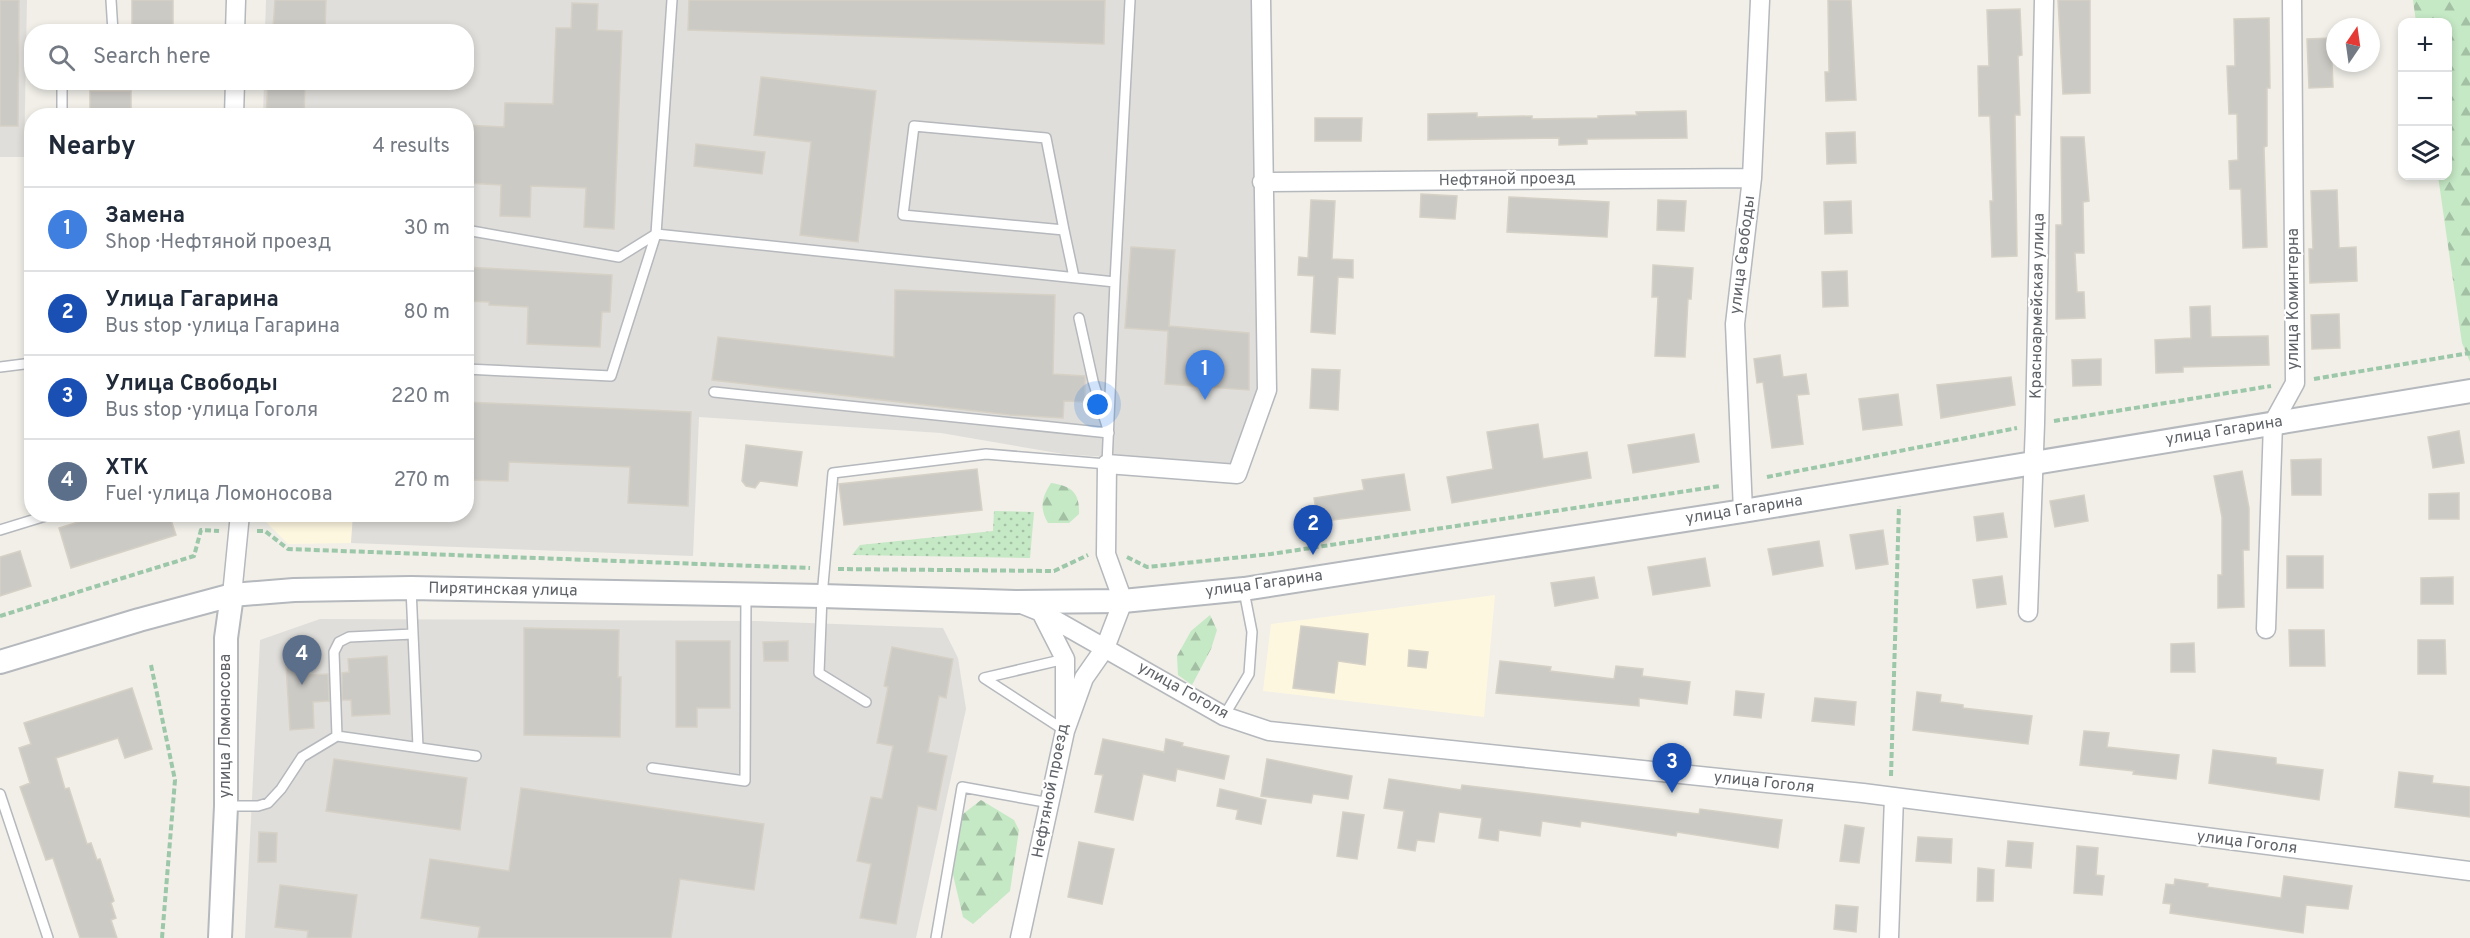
<!DOCTYPE html>
<html lang="en">
<head>
<meta charset="utf-8">
<style>
	body { margin:0; font-family:Overpass,sans-serif; background:#f6f6f7; color:#1f2937 }
	.controls { position:absolute; right:18px; top:18px; display:grid; overflow:hidden; border-radius:12px; box-shadow:0 3px 9px #0003 }
	.controls button { width:54px; height:54px; display:grid; place-items:center; padding:0; border:0; border-bottom:2px solid #e0e1e3; background:#fff; color:#1f2937; font:30px sans-serif }
	.compass { position:absolute; left:2326px; top:18px; width:54px; height:54px; border-radius:50%; background:#fff; box-shadow:0 3px 9px #0003; rotate:13deg }
	.you { position:absolute; left:1098px; top:405px; width:21px; height:21px; margin:-15px; border:4px solid #fff; border-radius:50%; background:#1a73e8; box-shadow:0 0 0 9px #1a73e833 }
	.badge { display:grid; place-items:center; width:39px; height:39px; border-radius:50%; background:#ea4335; color:#fff; font-size:20px; font-weight:700 }
	.pin { position:absolute; translate:-50% -50px; filter:drop-shadow(0 2px 3px #0008) }
	.pin::after { content:''; position:absolute; top:32px; width:21px; height:18px; background:inherit; clip-path:polygon(0 0,100% 0,50% 100%) }
	.list { margin:0; padding:0; list-style:none }
	h2 { display:flex; justify-content:space-between; align-items:center; height:78px; margin:0; padding:0 24px; font-size:26px }
	h2 small { font-size:20px; font-weight:400; color:#747a83 }
	.list li { display:grid; grid-template-columns:39px 1fr auto; gap:18px; align-items:center; box-sizing:border-box; height:84px; padding:0 24px; border-top:2px solid #e0e1e3 }
	.list b { display:block; font-size:22px; white-space:nowrap }
	.list p { margin:0; font-size:20px; white-space:nowrap; color:#747a83 }
	.list em { font-size:20px; font-style:normal; color:#747a83 }
	.icon { flex:none; width:33px; height:33px; fill:none; stroke:currentColor; stroke-width:2; stroke-linecap:round; stroke-linejoin:round }
	.map { position:relative; flex:none; width:2470px; height:938px; overflow:hidden }
	.search { position:absolute; background:#fff; box-shadow:0 3px 9px #0003; left:24px; top:24px; width:450px; height:66px; display:flex; align-items:center; gap:15px; box-sizing:border-box; padding:0 21px; border-radius:24px; color:#747a83; font-size:22px }
	.panel { position:absolute; background:#fff; box-shadow:0 3px 9px #0003; left:24px; top:108px; width:450px; height:414px; border-radius:24px }
	.map>svg:first-child { display:block }
</style>
</head>
<body>
<div class="map">
<svg width="2470" height="938" viewBox="0 0 2470 938">
	<defs>
		<pattern id="green-dots" width="8" height="8" patternUnits="userSpaceOnUse" patternTransform="scale(1.5)"><rect width="8" height="8" fill="#c5e8c5"/><path d="M2 2h.1M6 6h.1" fill="none" stroke="#a3c0a4" stroke-width="1.8" stroke-linecap="round"/></pattern>
		<pattern id="forest-firs" width="22" height="20" patternUnits="userSpaceOnUse" patternTransform="scale(1.5)"><rect width="22" height="20" fill="#c5e8c5"/><path d="M5 1l3.5 6h-7zM16 11l3.5 6h-7z" fill="#a3c0a4"/></pattern>
	</defs>
	<rect width="100%" height="100%" fill="#f1efe8"/>
	<path fill="#fef7e0" d="M258 514 353 515 351 543 288 544Z
		M1495 595 1484 717 1263 691 1271 624Z"/>
	<path fill="#e0deda" d="M0 0H27L24 157H0Z
		M266 0H1251L1260 389 1234 466 1063 454 941 433 699 417 693 556 351 543 353 515 466 514V116H263L264 83 466 82V32L265 31Z
		M320 619 755 621 943 628 958 658 966 709 916 938H245L260 640Z"/>
	<path fill="url(#green-dots)" d="M994 511 1034 512 1030 558 852 555 860 545 993 531Z"/>
	<path fill="url(#forest-firs)" d="M2413 0H2470V362L2462 343 2438 176H2448V22H2416Z
		M1051 483C1071 486 1080 492 1079 514L1069 523H1048C1039 508 1042 497 1051 483Z
		M1210 615 1217 630 1211 649 1192 685 1178 675 1177 656 1191 631Z
		M981 800 1014 820 1019 830 1010 891 973 924 963 917 950 862 963 814Z"/>
	<path fill="#cccac5" stroke="#d6d1c6" stroke-width="1.5" d="M0 0H19L18 126H0Z
		M132 0H173V32H132Z
		M275 0H326L325 30 273 28Z
		M689 0H1105L1104 44 688 30Z
		M1828 0H1851L1856 100 1826 101 1825 72H1829Z
		M2058 0H2090V93L2063 94Z
		M572 3 598 4 597 30 622 31 614 229 584 227 586 188 531 186 530 217 500 216 501 185 466 183V125L504 127 505 103 553 104 556 28H571Z
		M2020 9 2022 55 2018 56 2020 115H2015L2017 256 1992 257 1990 201H1993L1990 116H1979L1978 66H1989L1987 10Z
		M2269 18 2270 88H2267V146L2264 147 2267 247 2243 248 2241 189H2230L2229 161 2238 160 2237 114H2229L2227 66H2235L2234 19Z
		M2331 38 2333 87 2309 88 2307 39Z
		M761 77 876 91 858 242 800 235 811 142 754 135Z
		M268 82H305L304 116H266Z
		M90 91H131V116H90Z
		M1686 111 1687 138 1587 139V144L1559 145V138L1428 140V114L1477 113V117L1532 116V119L1598 118V116L1637 115 1636 112Z
		M1315 118H1362L1361 141H1315Z
		M1855 132 1856 163 1827 164 1826 133Z
		M2061 137H2084L2089 201 2083 202 2084 253H2075L2077 292H2084L2085 318 2056 319V225H2062Z
		M696 144 765 152 762 174 694 166Z
		M2337 190 2339 248 2356 247 2357 281 2310 283 2309 249H2313L2311 191Z
		M1421 194 1457 196 1455 219 1420 217Z
		M1509 197 1609 202 1607 237 1507 232Z
		M1311 200 1335 201 1332 259 1353 260V278L1338 277 1335 334 1311 332 1314 276 1298 275 1299 257 1308 258Z
		M1658 200 1686 201 1684 231 1657 230Z
		M1851 201 1852 233 1825 234 1824 202Z
		M1131 247 1175 250 1169 326 1249 333V390L1165 384 1168 331 1125 328Z
		M1653 265 1693 268 1691 299H1688L1685 357 1655 356 1658 297H1652Z
		M466 267 612 275 610 312H602L600 347 527 344 528 307 489 305V302L466 301Z
		M1847 271 1848 306 1823 307 1822 272Z
		M895 290 1055 295 1053 374 1085 376V402L1064 401 1063 418 1010 415 712 380 718 337 894 357Z
		M2210 306 2211 337 2268 336 2269 365 2183 367V372L2156 373 2155 340 2191 338 2190 307Z
		M2339 314 2340 348 2312 349 2311 315Z
		M1780 355 1783 377 1806 374 1809 394 1797 395 1803 444 1772 448 1763 382 1757 383 1754 359Z
		M2101 359V385L2073 386 2072 360Z
		M1312 369 1340 370 1338 410 1310 408Z
		M2011 377 2015 405 1941 418 1937 385Z
		M1898 394 1902 425 1863 430 1859 399Z
		M466 402 691 412 688 506 628 503 630 467 509 462 508 481 466 480Z
		M1538 424 1543 459 1587 452 1591 478 1452 503 1447 477 1493 469 1487 432Z
		M2459 431 2464 463 2433 468 2428 437Z
		M1694 434 1699 462 1633 473 1628 445Z
		M746 445 802 452 797 486 760 481 755 488 746 486 742 481Z
		M2321 459V495H2292L2291 460Z
		M977 469 982 510 844 525 839 484Z
		M2242 471 2249 508V550H2243L2244 607 2218 608V575H2222V517L2214 476Z
		M1404 474 1410 510 1318 522 1314 498 1364 490 1362 480Z
		M2459 493V519H2429V494Z
		M2084 495 2088 521 2055 527 2050 501Z
		M2003 513 2007 537 1977 541 1974 517Z
		M104 514H169L176 535 71 568 59 528Z
		M1883 530 1888 564 1856 569 1850 535Z
		M1819 541 1823 566 1773 575 1768 549Z
		M20 551 31 586 0 596V557Z
		M2287 556H2323V588H2287Z
		M1705 558 1710 586 1653 595 1648 567Z
		M2002 576 2006 604 1977 608 1973 580Z
		M1594 577 1598 598 1555 606 1551 583Z
		M2453 577V604H2421V578Z
		M1301 626 1368 634 1365 665 1338 661 1334 693 1293 688Z
		M524 628 619 630 618 677H621L620 737 524 735Z
		M2289 630H2324L2325 666H2290Z
		M2418 640H2445L2446 674H2418Z
		M676 641H730V708H697V727H676Z
		M788 641V661H764L763 642Z
		M2194 643 2195 672H2171V644Z
		M892 647 953 659 946 698 939 696 928 752 947 756 936 810 918 806 896 924 860 918 871 864 857 861 871 797 882 799 893 746 877 743 888 687 884 686Z
		M307 648 309 675 328 674 329 701 313 702 314 728 290 730 285 649Z
		M1409 650 1428 652 1426 668 1408 666Z
		M387 656 390 714 352 716 351 700H342V673L349 672 348 659Z
		M1500 661 1551 667 1550 671 1614 679 1616 666 1643 669 1642 676 1690 682 1687 704 1639 698V706L1496 693Z
		M132 688 152 749 125 758 118 738 56 758 65 789 69 788 87 844 91 843 97 860 100 859 114 901 111 903 116 918 111 920 117 938H80L53 858 46 860 20 787 30 783 19 748 31 744 24 723Z
		M1736 691 1764 694 1761 718 1734 715Z
		M1917 692 1941 695 1940 702 1963 705V708L2032 716 2028 744 1913 730Z
		M1815 698 1856 702 1854 725 1812 721Z
		M2084 731 2109 733 2107 747 2179 755 2176 779 2133 774 2134 771 2080 765Z
		M1103 739 1164 752 1166 739 1183 743 1182 746 1229 756 1224 779 1177 769 1175 781 1143 774 1133 820 1095 812 1103 775 1095 774Z
		M2213 750 2276 758V764L2323 770 2319 800 2209 783Z
		M334 759 467 778 460 830 326 811Z
		M1267 759 1352 776 1348 799 1313 794 1311 803 1261 796Z
		M2399 772 2433 776 2432 783 2470 787V817L2395 807Z
		M1389 779 1461 790 1462 785 1667 810 1699 814 1700 809 1782 820 1778 848 1677 832 1676 836 1581 821 1580 827 1542 821 1540 836 1499 830 1498 841 1479 838 1482 818 1439 812 1434 842 1417 840 1415 851 1398 848 1404 811 1384 808Z
		M521 788 764 824 754 890 680 879 671 938H478L480 927 421 918 430 859 509 871Z
		M1220 789 1266 800 1261 824 1236 819 1238 810 1217 806Z
		M1343 812 1364 815 1357 859 1337 856Z
		M1845 825 1864 828 1859 863 1840 861Z
		M259 832 277 833 276 862H258Z
		M1918 837 1952 839 1951 863 1916 861Z
		M2008 841 2033 843 2031 868 2006 866Z
		M1079 842 1114 849 1102 904 1068 897Z
		M2077 846 2098 848 2096 875 2104 876 2102 895 2074 893Z
		M1978 868 1994 870 1993 901H1977Z
		M2284 876 2352 886 2348 909 2306 905 2303 933 2170 913 2171 904 2163 903 2166 884 2174 885 2175 879 2208 884 2207 887 2281 898Z
		M280 885 357 895 351 938H307L308 931 275 927Z
		M1836 905 1858 907 1856 932 1834 929Z"/>
	<g fill="none" stroke-linecap="round" stroke-linejoin="round">
		<g stroke="#b5b8bc" stroke-width="12">
			<path id="service" d="M111 0 113 32
				M62 82V116
				M466 230 619 257 656 234 672 0
				M1064 230 1046 138 914 126 903 215 1064 230 1074 277
				M1115 282 1130 0
				M0 367 32 363
				M466 369 611 376 656 234 1115 282 1107 464 986 454 833 473 822 596 819 673 866 702
				M714 392 1109 433 1093 381 1079 318
				M0 530 52 514
				M411 588 418 747
				M1224 716 1249 674 1252 632 1244 591
				M1064 730 984 678 1065 659
				M337 736 476 756
				M652 768 745 781 746 594
				M0 794 48 938
				M226 806H258L268 803 281 789 302 757 337 736 334 652 339 642 349 637 413 634
				M936 938 962 787 1050 803"/>
		</g>
		<g stroke="#b5b8bc" stroke-width="21">
			<path id="minor" d="M235 32 236 0
				M234 116 235 82
				M1262 182 1752 178
				M1743 511 1735 324 1752 178 1760 0
				M232 595 240 514
				M1021 604 1041 612 1224 716 1269 731 1863 793 2470 871
				M2028 612 2035 424 2044 0
				M2266 629 2273 423 2295 383 2292 0
				M1065 731 1084 678 1105 648 1123 601 1106 554 1107 464 1237 474 1267 390 1261 0
				M1020 938 1065 731V659L1041 612
				M1889 938 1894 797"/>
		</g>
		<g stroke="#b5b8bc" stroke-width="26">
			<path id="tertiary" d="M0 662 139 620 232 595 294 590 411 588 822 596 1016 602 1123 601 1244 589 1743 511 2470 391
				M220 938 226 806V638L232 595"/>
		</g>
		<path stroke="#9cc7a9" stroke-width="4" stroke-dasharray="6 3" stroke-linecap="butt" d="M2314 379 2470 353
			M2054 421 2271 386
			M1767 477 2017 428
			M257 531H265L288 549 810 568
			M1127 557 1147 567 1271 554 1720 486
			M838 569 1054 571 1088 555
			M0 616 194 556 201 530 219 531
			M151 665 175 780 162 938
			M1891 776 1899 506"/>
		<use href="#service" stroke="#fff" stroke-width="9"/>
		<use href="#minor" stroke="#fff" stroke-width="18"/>
		<use href="#tertiary" stroke="#fff" stroke-width="22"/>
	</g>
	<g text-anchor="middle" dominant-baseline="central" stroke-width="4.5" stroke-linejoin="round" paint-order="stroke">
		<g font-size="16" fill="#5f6368" stroke="#fff">
			<text transform="translate(1507 180) rotate(-1)">Нефтяной проезд</text>
			<text transform="translate(1743 255) rotate(-83)">улица Свободы</text>
			<text transform="translate(2294 299) rotate(-90)">улица Коминтерна</text>
			<text transform="translate(2038 306) rotate(-89)">Красноармейская улица</text>
			<text transform="translate(2224 431) rotate(-9)">улица Гагарина</text>
			<text transform="translate(1744 510) rotate(-9)">улица Гагарина</text>
			<text transform="translate(1264 584) rotate(-8)">улица Гагарина</text>
			<text transform="translate(503 590) rotate(1)">Пирятинская улица</text>
			<text transform="translate(1183 691) rotate(29)">улица Гоголя</text>
			<text transform="translate(226 726) rotate(-90)">улица Ломоносова</text>
			<text transform="translate(1764 783) rotate(6)">улица Гоголя</text>
			<text transform="translate(1051 791) rotate(-79)">Нефтяной проезд</text>
			<text transform="translate(2247 843) rotate(7)">улица Гоголя</text>
		</g>
	</g>
</svg>
<div class="controls">
<button>+</button>
<button>−</button>
<button><svg class="icon" aria-label="layers" viewBox="0 0 24 24"><path d="M12 4l9 5-9 5-9-5zM3 14l9 5 9-5"/></svg></button>
</div>
<svg class="compass" viewBox="-18 -18 36 36"><path d="M0-13l5 13h-10z" fill="#e53935"/><path d="M0 13l5-13h-10z" fill="#747a83"/></svg>
<div class="you"></div>
<div class="pin badge" style="left:1205px;top:400px;background:#3f7fe0">1</div>
<div class="pin badge" style="left:1313px;top:555px;background:#1a4fb4">2</div>
<div class="pin badge" style="left:1672px;top:793px;background:#1a4fb4">3</div>
<div class="pin badge" style="left:302px;top:685px;background:#5c6f8a">4</div>
<div class="search"><svg class="icon" aria-label="search" viewBox="0 0 24 24"><circle cx="10" cy="10" r="6"/><path d="M15 15l6 6"/></svg>Search here</div>
<section class="panel">
<h2>Nearby<small>4 results</small></h2>
<ul class="list">
<li><span class="badge" style="background:#3f7fe0">1</span><div><b>Замена</b><p>Shop · Нефтяной проезд</p></div><em>30 m</em></li>
<li><span class="badge" style="background:#1a4fb4">2</span><div><b>Улица Гагарина</b><p>Bus stop · улица Гагарина</p></div><em>80 m</em></li>
<li><span class="badge" style="background:#1a4fb4">3</span><div><b>Улица Свободы</b><p>Bus stop · улица Гоголя</p></div><em>220 m</em></li>
<li><span class="badge" style="background:#5c6f8a">4</span><div><b>ХТК</b><p>Fuel · улица Ломоносова</p></div><em>270 m</em></li>
</ul>
</section>
</div>
</body>
</html>
